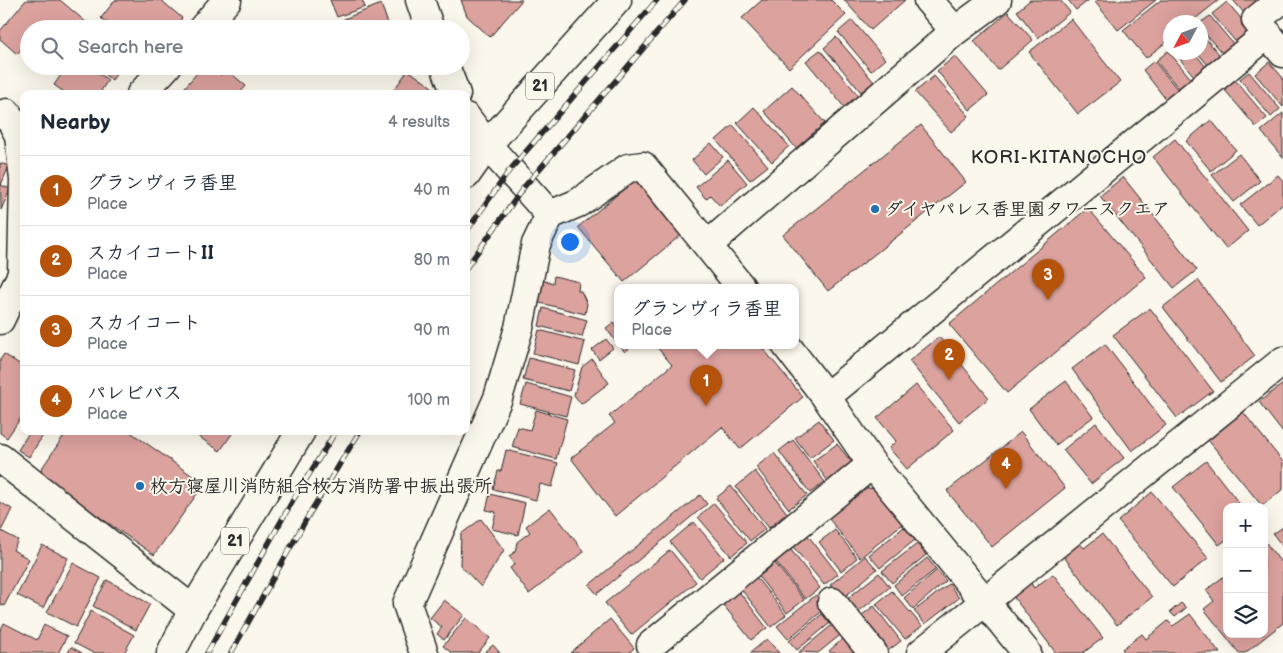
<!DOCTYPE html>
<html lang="en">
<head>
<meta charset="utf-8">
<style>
	body { margin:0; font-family:"Balsamiq Sans","Klee One",sans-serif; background:#f6f6f7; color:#1f2937 }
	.controls { position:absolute; right:15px; bottom:15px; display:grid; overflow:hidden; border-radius:10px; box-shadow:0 5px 20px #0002 }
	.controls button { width:45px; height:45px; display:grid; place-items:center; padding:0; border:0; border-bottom:1px solid #e0e1e3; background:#fff; color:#1f2937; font:25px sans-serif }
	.compass { position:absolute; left:1163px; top:15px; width:45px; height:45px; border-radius:50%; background:#fff; box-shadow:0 5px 20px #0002; rotate:229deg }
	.you { position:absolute; left:569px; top:241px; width:18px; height:18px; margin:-12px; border:4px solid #fff; border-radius:50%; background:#1a73e8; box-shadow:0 0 0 8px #1a73e833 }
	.badge { display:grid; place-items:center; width:32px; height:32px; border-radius:50%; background:#b45309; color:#fff; font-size:16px; font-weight:700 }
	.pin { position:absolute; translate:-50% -41px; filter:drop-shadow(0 1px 2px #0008) }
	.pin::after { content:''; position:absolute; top:26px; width:18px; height:15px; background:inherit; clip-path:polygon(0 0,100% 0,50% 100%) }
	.popup { position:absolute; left:614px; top:284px; width:185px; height:65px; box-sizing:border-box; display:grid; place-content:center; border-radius:10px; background:#fff; filter:drop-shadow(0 1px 4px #0005); font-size:16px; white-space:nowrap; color:#747a83 }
	.popup b { font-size:19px; color:#1f2937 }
	.popup::after { content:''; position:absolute; left:50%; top:100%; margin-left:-10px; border:10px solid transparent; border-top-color:#fff }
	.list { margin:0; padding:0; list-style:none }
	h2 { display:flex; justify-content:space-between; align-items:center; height:65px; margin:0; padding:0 20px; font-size:21px }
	h2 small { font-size:16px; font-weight:400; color:#747a83 }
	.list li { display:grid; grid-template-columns:32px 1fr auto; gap:15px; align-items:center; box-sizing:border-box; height:70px; padding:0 20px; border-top:1px solid #e0e1e3 }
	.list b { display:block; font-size:19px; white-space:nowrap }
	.list p { margin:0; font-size:16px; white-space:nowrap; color:#747a83 }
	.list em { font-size:16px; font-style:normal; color:#747a83 }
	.icon { flex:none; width:28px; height:28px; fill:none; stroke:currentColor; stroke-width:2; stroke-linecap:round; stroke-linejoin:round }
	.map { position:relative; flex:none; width:1283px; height:653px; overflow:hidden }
	.search { position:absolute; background:#fff; box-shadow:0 5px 20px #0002; left:20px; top:20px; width:450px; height:55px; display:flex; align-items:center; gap:12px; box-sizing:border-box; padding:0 18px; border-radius:28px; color:#747a83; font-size:19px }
	.panel { position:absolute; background:#fff; box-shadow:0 5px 20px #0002; left:20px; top:90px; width:450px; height:345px; border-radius:10px }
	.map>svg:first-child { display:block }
</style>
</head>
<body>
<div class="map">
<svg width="1283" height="653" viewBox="0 0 1283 653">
	<rect width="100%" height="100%" fill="#fbf7ec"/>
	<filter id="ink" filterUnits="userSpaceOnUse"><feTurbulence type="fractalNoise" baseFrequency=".02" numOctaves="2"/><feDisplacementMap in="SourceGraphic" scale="10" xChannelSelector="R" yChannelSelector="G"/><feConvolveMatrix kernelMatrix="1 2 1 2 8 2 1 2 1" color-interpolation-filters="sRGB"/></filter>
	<g filter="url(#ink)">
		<path fill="#dca29e" stroke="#2b2b2b" d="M26 0H60L87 23 82 29H29V52L23 47 17 54 0 39V31Z
			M115 0H161L182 18 174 29H115L101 18Z
			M330 0H362L365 7 337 17Z
			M461 0H522L490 37 467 16Z
			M762 0H831L846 15 789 68 742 18Z
			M844 0H905L871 30Z
			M1030 0H1060L1070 12 1038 38 1017 11Z
			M1068 0H1089L1076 10Z
			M1097 0H1156L1118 30 1095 2Z
			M1161 0H1219L1191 22H1170V39L1146 58 1123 30Z
			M1233 0H1262L1245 14Z
			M1227 2 1250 29V41L1241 48 1212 14Z
			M381 4 390 29H336L346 25 344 19Z
			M1008 12 1033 40 998 70 974 41Z
			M1210 16 1239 51 1228 60 1200 28V23Z
			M1071 19 1120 82 1078 114 1029 52Z
			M852 20 885 59 871 71 838 32Z
			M1200 32 1225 61 1213 71 1197 52H1200Z
			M836 37 874 82 861 92 824 48Z
			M820 50 859 96 845 108 806 61Z
			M1168 51 1197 86 1185 96 1156 61Z
			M1174 52H1194L1210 72 1199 82Z
			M955 56 988 95 970 110 937 71Z
			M1154 61 1183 96 1171 106 1143 70Z
			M1269 62 1283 78V107L1255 74Z
			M67 66H88L108 80 99 94H67L54 85Z
			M93 66H122L112 80Z
			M203 66H210L221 75 226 69 246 86 239 94H179Z
			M408 70 432 87 427 94H391Z
			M1249 72 1280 109 1271 117 1240 79Z
			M934 76 969 116 951 132 915 92Z
			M1235 80 1267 118 1256 127 1224 89Z
			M792 86 825 123 796 148 764 111Z
			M754 107 789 146 772 162 737 123Z
			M1283 113V158L1261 131Z
			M1211 120 1236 150 1211 171 1186 141Z
			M733 125 768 166 750 180 716 140Z
			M921 125 966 182 828 291 783 235Z
			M1175 139 1248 231 1226 249 1153 157Z
			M711 143 723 157 704 174 692 160Z
			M1239 154 1260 181 1234 202 1212 175Z
			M728 160 747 183 720 206 710 195 706 199 696 187Z
			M0 163 9 166 1 185 10 189 1 210Z
			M1278 175 1283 181V204L1257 225 1240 205Z
			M1123 177 1197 270 1174 288 1100 196Z
			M635 180 681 235 624 282 578 227Z
			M1088 208 1146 277 1007 393 949 324Z
			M554 276 579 282 578 291H581L587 304 585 314 536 302 541 280 553 283Z
			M1198 280 1255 356 1221 382 1163 307Z
			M543 308 587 320 582 337 539 326Z
			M1150 308 1213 391 1177 418 1113 335Z
			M614 322 617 327V343L606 328Z
			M539 330 585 342 579 365 533 353Z
			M939 337 989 398 959 422 909 361Z
			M606 339 613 348 599 359 592 350Z
			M1105 344 1166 425 1132 451 1072 369Z
			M619 345H631L632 346 625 352Z
			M655 345H760L803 397 740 449 722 427 615 516 571 458 615 423 609 416 672 365Z
			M4 354 24 367V413L7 438 0 433V360Z
			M529 358 575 370 569 391 523 380Z
			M592 359 609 383 581 404 574 395 582 367Z
			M1066 381 1093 417 1056 445 1029 409Z
			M526 384 571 397 566 416 520 404Z
			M1283 384V433L1259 402Z
			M916 385 954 430 907 469 889 448 896 441 877 418Z
			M536 410 567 419 556 459 512 447 518 427 530 430Z
			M1243 412 1283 462V489L1262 506 1208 440Z
			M819 420 834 440 810 458 795 438Z
			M1096 423 1124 458 1091 484 1063 450Z
			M30 431H46L29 457 18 450Z
			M67 431H129L204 484 154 555 38 474Z
			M190 431H234L220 451Z
			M1021 432 1065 488 992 547 947 491Z
			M793 440 825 482 810 493 779 451Z
			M837 444 852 463 828 481 813 461Z
			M506 450 558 463 552 487 540 484 536 500 493 489 498 471H501Z
			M774 453 807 495 789 509 756 467Z
			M1206 461 1242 507H1227V539L1219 545 1173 487Z
			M755 471 787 513 769 528 736 487Z
			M731 486 765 529 750 541 716 498Z
			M861 487 875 489 902 524 860 558 826 515Z
			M1152 492 1208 558 1173 587 1118 521Z
			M490 494 525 503 518 535 492 529 496 512 486 510Z
			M700 495 707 504 597 594 589 585Z
			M0 502 12 509 1 531 18 540 13 550 29 559 4 606 0 604Z
			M714 503 747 543 731 556 698 517Z
			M550 508 584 552 529 594 510 568 515 564 509 556 515 552 517 542 530 532 526 526Z
			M481 519 504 550 481 587 460 565 461 534Z
			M694 522 724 558 700 578 670 542Z
			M904 527 915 540 880 568 869 555Z
			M1283 527V547L1273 534Z
			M835 530 857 558 841 571 819 542Z
			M806 533 838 574 824 585 791 544Z
			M1102 534 1152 597 1117 625 1060 552 1076 539 1084 548Z
			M1266 543 1283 565V623L1245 653H1239L1204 609 1214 601 1206 590 1227 574V634H1264V545Z
			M917 544 926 555 892 583 882 571Z
			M42 545 68 558 43 608 17 595Z
			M788 546 820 588 805 599 773 558Z
			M670 550 696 582 631 635 605 603Z
			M865 556 877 569 842 599 830 585Z
			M927 558 936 569 902 596 894 585Z
			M73 563 101 578 76 627 47 612Z
			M775 563 804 600 787 613 759 577Z
			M937 570 946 581 913 609 904 598Z
			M879 573 890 587 854 615 843 602Z
			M1053 574 1103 638 1083 653H1056L1009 591 1027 577 1034 588Z
			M756 577 786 615 771 627 741 589Z
			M107 580 150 604 136 630 93 606Z
			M949 584 959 598 925 624 914 611Z
			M737 589 767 628 751 640 721 602Z
			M892 591 922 626 905 639 876 604Z
			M816 595 826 608 788 639 777 626Z
			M444 600 464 615 444 640 437 634 442 627 430 618Z
			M1181 603 1186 608 1175 617 1170 612Z
			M874 606 901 641 885 653 857 619Z
			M827 610 835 619 797 650 789 641Z
			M91 611 134 635 124 653H93L74 643Z
			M1190 614 1220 653H1125L1122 649 1142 634 1146 639 1168 621 1173 626Z
			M466 618 490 638 478 653H452L443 646Z
			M610 619 634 648 629 653H570Z
			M836 622 844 632 818 653 799 652Z
			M4 623 37 640 44 625 67 636 58 653H0V631Z
			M845 637 858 653H831L829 651Z
			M767 639 779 653H750Z
			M493 645 500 653H484Z
			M71 647 82 653H68Z"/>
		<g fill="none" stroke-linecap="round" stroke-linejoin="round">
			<g stroke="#2b2b2b" stroke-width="31">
				<path id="minor" d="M420 0 430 29
					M928 0 955 31
					M1281 0 1256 20 1283 53
					M202 29 227 0
					M445 66 456 94
					M141 94 167 66
					M0 115 7 113 19 135 24 179 22 273
					M466 117 487 145 550 215 578 203 628 168 643 166 741 287
					M708 245 955 31 997 0
					M0 320 24 270
					M786 345 826 397 872 464 1027 653
					M826 397 1268 34
					M0 458 193 610
					M832 602 873 653
					M651 645 872 464
					M424 653 407 604 498 398 519 328 536 244 550 215
					M921 653 1283 361"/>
			</g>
			<g stroke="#2b2b2b" stroke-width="31">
				<path id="major" d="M466 175 487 145 617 0
					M171 653 193 610 301 431"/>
			</g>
			<use href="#minor" stroke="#fbf7ec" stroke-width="28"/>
			<use href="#major" stroke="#fbf7ec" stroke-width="28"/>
			<g stroke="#2b2b2b" stroke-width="5.5">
				<path id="rail" d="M466 232 509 171 657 0
					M466 268 524 187 685 0
					M207 653 293 500 336 431
					M231 653 311 511 360 431"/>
			</g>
			<use href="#rail" stroke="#fbf7ec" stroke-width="4" stroke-dasharray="11" stroke-linecap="butt"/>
		</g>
	</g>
	<g fill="#1f6fb2" stroke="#fbf7ec" stroke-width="2">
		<circle cx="875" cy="209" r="5"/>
		<circle cx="140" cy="486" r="5"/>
	</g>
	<g text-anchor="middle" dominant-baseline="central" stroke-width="4" stroke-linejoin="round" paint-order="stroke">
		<g fill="#fbf7ec" stroke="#696865" stroke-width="1">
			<rect x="526" y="72.5" width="28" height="27" rx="4"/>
			<rect x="221" y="527.5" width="28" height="27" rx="4"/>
		</g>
		<g font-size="16" font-weight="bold" fill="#2b2b2b">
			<text x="540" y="86">21</text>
			<text x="235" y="541">21</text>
		</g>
		<g font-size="18" font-weight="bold" fill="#2b2b2b" stroke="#fbf7ec" text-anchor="start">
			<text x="885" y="209">ダイヤパレス香里園タワースクエア</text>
			<text x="150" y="486">枚方寝屋川消防組合枚方消防署中振出張所</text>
		</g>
		<g font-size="19" letter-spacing="1" fill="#2b2b2b" stroke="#fbf7ec">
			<text x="1059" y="157">KORI-KITANOCHO</text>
		</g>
	</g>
</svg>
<div class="controls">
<button>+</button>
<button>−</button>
<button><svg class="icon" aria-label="layers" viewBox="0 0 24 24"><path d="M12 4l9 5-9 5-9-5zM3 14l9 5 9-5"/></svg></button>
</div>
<svg class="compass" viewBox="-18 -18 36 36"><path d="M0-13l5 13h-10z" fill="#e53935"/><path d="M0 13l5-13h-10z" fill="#747a83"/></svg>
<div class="you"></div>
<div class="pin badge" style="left:706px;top:406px">1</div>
<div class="popup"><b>グランヴィラ香里</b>Place</div>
<div class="pin badge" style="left:949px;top:380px">2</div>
<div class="pin badge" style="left:1048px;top:300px">3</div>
<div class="pin badge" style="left:1006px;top:489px">4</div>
<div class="search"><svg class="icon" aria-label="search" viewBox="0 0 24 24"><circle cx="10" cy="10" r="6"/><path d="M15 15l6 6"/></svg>Search here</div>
<section class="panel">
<h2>Nearby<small>4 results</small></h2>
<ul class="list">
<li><span class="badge">1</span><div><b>グランヴィラ香里</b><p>Place</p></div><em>40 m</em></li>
<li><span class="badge">2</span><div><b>スカイコートII</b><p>Place</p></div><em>80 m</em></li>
<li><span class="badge">3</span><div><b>スカイコート</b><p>Place</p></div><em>90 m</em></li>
<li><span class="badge">4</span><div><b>パレビバス</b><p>Place</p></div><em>100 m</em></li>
</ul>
</section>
</div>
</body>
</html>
